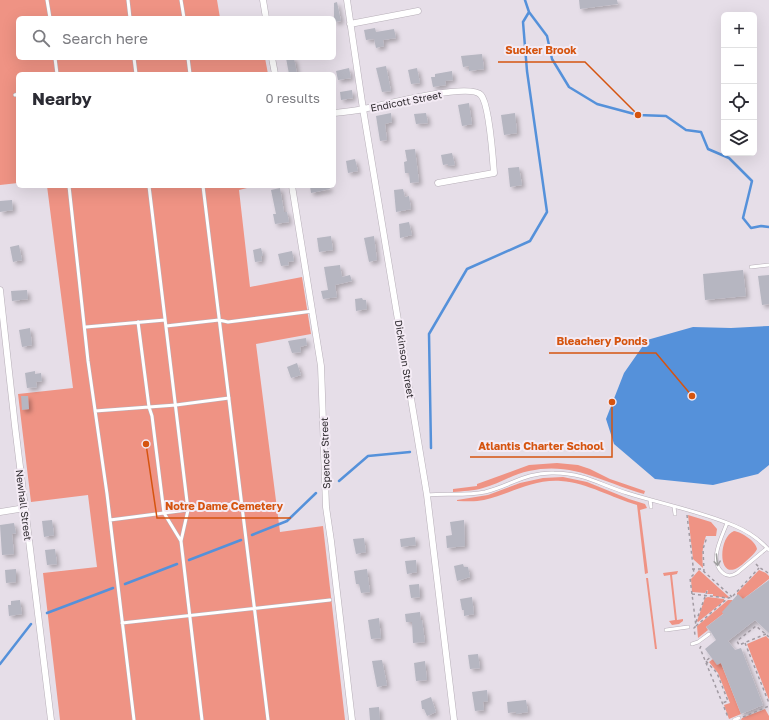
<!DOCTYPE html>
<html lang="en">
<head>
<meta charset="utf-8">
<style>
	body { margin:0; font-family:"Golos Text",sans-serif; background:#f7f7f7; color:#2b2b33 }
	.controls { position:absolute; right:12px; top:12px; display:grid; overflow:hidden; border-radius:6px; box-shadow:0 4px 16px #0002 }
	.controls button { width:36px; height:36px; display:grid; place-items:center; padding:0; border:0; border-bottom:1px solid #e1e1e2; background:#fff; color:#2b2b33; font:20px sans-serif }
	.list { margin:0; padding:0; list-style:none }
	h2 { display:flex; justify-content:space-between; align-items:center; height:52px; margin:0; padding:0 16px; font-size:17px }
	h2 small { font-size:13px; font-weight:400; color:#7c7c81 }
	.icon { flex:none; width:22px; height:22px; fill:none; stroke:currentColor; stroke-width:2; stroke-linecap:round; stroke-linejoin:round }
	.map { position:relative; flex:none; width:769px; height:720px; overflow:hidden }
	.search { position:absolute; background:#fff; box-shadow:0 4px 16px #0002; left:16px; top:16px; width:320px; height:44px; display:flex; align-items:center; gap:10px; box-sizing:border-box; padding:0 14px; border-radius:6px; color:#7c7c81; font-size:15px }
	.panel { position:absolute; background:#fff; box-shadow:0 4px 16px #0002; left:16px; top:72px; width:320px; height:116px; border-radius:6px }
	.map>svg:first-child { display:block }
</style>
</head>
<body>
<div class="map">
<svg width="769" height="720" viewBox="0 0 769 720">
	<defs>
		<filter id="shadow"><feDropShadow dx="3" dy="3" stdDeviation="2" flood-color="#0004"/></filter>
	</defs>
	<rect width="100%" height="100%" fill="#e6dee8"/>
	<path fill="#ef9384" d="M0 0H217L220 18H18V58H265L268 74H18V183L0 185Z
		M47 186H255L239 190 250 287 302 277 311 334 256 344 280 532 323 526 345 720H60L43 573 97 567 88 495 31 502 18 394 73 388Z
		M557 463 578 465 590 469 610 479 645 491 644 494C604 483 573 461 529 471 513 474 499 484 483 488 474 491 463 491 453 492V489L477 486V484L529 465Z
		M563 477 587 482 629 499 645 504 647 508 640 510 648 573 645 574 637 505C612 498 588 483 561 481 532 479 511 494 484 500 475 502 466 501 457 501V500L488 495 520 483 543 478Z
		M688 515 711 522 717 529 716 536H706C702 547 702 556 703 568L693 559Z
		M734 531C741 532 756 541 757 549 755 554 749 558 744 563 717 588 717 537 734 531Z
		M699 570 729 597 728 598 713 596V594H707L708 591 707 590 705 593 692 592 691 579Z
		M759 570 766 573 769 576V579L742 600 737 595V593Z
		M678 571 677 574 672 575 677 620 683 619V621L679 624 672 625 669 621 675 620 670 575 664 576 663 573Z
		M646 578H648L657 649H655Z
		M708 597 724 599V601L698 622 697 621 705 598Z
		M728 600H732L736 604 706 627 708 630 698 638 697 626Z
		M766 636 769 639V700L747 644Z
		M713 659 721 663 741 714 729 719 724 705 730 703 718 673 709 662Z
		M765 709 769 716V720H741L742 718Z"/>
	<path fill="#5591da" d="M769 326V465L758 474 713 485 655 479 614 444 606 419 624 373 647 340 693 327 731 328Z"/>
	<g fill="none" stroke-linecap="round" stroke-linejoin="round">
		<path stroke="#5591da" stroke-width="2.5" d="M525 0 529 12 547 36 552 59 569 87 597 104 638 115 666 116 686 130 701 132 708 149 729 158 752 181 743 218 751 228 761 226 769 227
			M431 448 429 334 467 269 530 241 547 212 527 71 523 22 529 12
			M339 481 368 456 410 452
			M252 535 287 521 316 493
			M189 560 241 540
			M125 584 177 564
			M47 613 113 588
			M0 664 31 624"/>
	</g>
	<path fill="#b6b6c1" filter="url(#shadow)" d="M579 0H617L618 4 580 9Z
		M337 2 341 21 334 22V3Z
		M375 28 376 32 394 29 396 38 383 40 384 46 376 48 374 39 366 40 364 30Z
		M482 54 484 69 469 71V66L463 67 461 56Z
		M286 58H294L297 74H289Z
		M386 66 391 91 382 92 376 68Z
		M349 68 351 78 338 80 336 71Z
		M417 68 420 83 411 84 408 70Z
		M452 71 453 80 445 81 446 85 433 87 431 77H435V74Z
		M352 90 353 98 341 100 340 92Z
		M469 103 472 124 462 126 458 105Z
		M391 113 392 122 385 124 387 140 380 141 376 116Z
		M426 113 428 123 416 124 414 114Z
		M515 113 517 133 504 135 501 115Z
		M415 149 419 182 410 183 409 173H405L404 162 407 161 405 150Z
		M452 153 455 165 448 166V164L443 165 441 155Z
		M355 159 358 171 348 173 346 161Z
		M519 167 522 185 510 187 508 168Z
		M310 186H329L330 189 311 193Z
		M280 188 284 212H287L289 222 275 224 273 214H276L271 190Z
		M403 189 405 197 409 196 411 209 396 212 394 190Z
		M12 200 13 210 0 212V201Z
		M409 222 412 235 400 238 399 224Z
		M331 236 333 250 319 252 317 238Z
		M374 236 377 260 369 262 364 238Z
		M19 245 22 260 13 262 10 247Z
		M261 248 263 256H261L262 261 255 262 253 250Z
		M292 251 294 261 288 262 289 265 281 266 278 254Z
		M340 265 342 277 350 275 352 281 335 285 337 297 323 299 321 291 328 290 324 267Z
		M743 270 746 296 705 300 703 274Z
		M769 275V304L762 305 758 276Z
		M27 290 28 299 12 301 11 291Z
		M362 298 363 300H366L367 309 356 311 355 299Z
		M30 328 32 345 22 347 19 330Z
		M306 338 307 345 300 347 301 352 292 353 288 341Z
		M297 363 301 375 291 378 287 367Z
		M35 371V374L41 373 42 381 36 382 37 387 27 388 25 373Z
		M21 396H28L29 409 22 410Z
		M52 520 54 535 44 537 42 521Z
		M464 520 465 546 447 548 446 536 452 535 450 522Z
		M14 523 16 533 12 534 14 554 2 555 0 525Z
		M415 537 416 545 401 547 400 539Z
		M364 538 366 552 356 554 353 539Z
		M55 549 57 564 47 565 45 550Z
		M416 560 417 572 407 574 405 561Z
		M463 564 464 567H468L470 577 457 581 454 566Z
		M16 569V582L6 583 5 570Z
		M367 569 370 592 361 593 359 584H356L354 571Z
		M769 580V633L755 620 728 641 735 650 741 648 763 705 741 714 721 663 717 665 705 649 716 640 711 632 706 627 723 614 722 612 738 594 743 599Z
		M419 584 420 597 411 598 409 585Z
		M472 597 474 614 464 616V610H462L460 599Z
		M20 600 22 614 9 616 8 605H11V601Z
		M420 612 421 620H422L425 642 413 643 412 622H406L405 614Z
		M379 618 381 638 371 639 368 620Z
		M478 654 480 668 470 669 468 655Z
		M382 660 387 685 377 687 372 661Z
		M425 661 427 680 416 681 414 663Z
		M487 690 488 701 483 702 484 710 475 711 472 692Z
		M431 697 436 712 427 716 424 709H422L421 701Z
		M526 700 528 712 516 714V712L508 713 507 702Z
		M379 707 380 720H370L369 708Z"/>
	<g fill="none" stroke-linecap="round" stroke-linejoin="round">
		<g stroke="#b7afb8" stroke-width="4">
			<path id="service" d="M47 0 50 18
				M128 0 130 18
				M181 0 184 18
				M55 58 57 74
				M134 58 136 74
				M188 58 190 74
				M15 95 18 94
				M69 186 88 361 107 494 134 720
				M149 186 188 510 181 541 202 720
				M203 186 268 720
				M751 267 769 265
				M138 322 149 407 152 416 164 513 181 541
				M166 326 219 320 228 322 313 311
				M86 327 165 320
				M95 411 176 405 229 398
				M427 495C446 493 465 496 485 492 510 486 526 472 554 473 584 473 601 485 627 493 662 504 700 511 735 526 747 531 760 540 769 550
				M650 500 651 507
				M674 507 675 514
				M110 520 241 503
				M727 523C722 537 708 561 723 573 728 577 732 576 737 573L767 548
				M122 623 330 600
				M666 630 688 627
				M692 644 698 642 709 634
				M734 720 739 718"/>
		</g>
		<g stroke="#b7afb8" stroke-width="7">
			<path id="minor" d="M263 0 266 18
				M347 0 363 109 427 495 454 720
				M350 24 418 11
				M272 58 275 74
				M334 113C344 112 354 111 364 109 382 105 470 82 481 95 489 104 493 159 494 173L438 183
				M292 186 321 366 326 507 331 541 352 720
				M0 290 15 426 51 720
				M0 512 25 508"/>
		</g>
		<path stroke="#a19aa2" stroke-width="1.5" stroke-dasharray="3 3" stroke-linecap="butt" d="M687 515 694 574 690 578 696 626 694 628 695 635
			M756 564C760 569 765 570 769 574
			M692 569H701L732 597
			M704 572 703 549 707 537
			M692 594 728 598
			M696 622 707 591
			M696 626 728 598 732 597 759 568
			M766 634 739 645 737 641 756 626 769 637
			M745 643 769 703
			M701 646 700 648 728 717
			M707 660 711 657
			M706 661 717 673 728 701 722 703
			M743 717 769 706"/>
		<use href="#service" stroke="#fff" stroke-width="3"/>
		<use href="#minor" stroke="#fff" stroke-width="6"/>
	</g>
	<defs><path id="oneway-shaft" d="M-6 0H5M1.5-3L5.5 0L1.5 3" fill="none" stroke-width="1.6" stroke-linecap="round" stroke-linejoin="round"/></defs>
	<use stroke="#a09fa0" href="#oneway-shaft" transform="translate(717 560) rotate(84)"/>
	<g text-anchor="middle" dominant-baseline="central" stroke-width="4" stroke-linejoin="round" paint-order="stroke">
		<g font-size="10" fill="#2d292d" stroke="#f4ebf5">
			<text transform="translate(406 101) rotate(-11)">Endicott Street</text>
			<text transform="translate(405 359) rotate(81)">Dickinson Street</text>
			<text transform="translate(325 453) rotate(-92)">Spencer Street</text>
			<text transform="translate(24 505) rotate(83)">Newhall Street</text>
		</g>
	</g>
	<path fill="none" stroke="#d5540f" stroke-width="1.5" d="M638 115L585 62H498M692 396L656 353H549M612 402L612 457H470M146 444L157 518H291"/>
	<g fill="#d5540f" stroke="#f4ebf5" stroke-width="1.5">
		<circle cx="638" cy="115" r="4"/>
		<circle cx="692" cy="396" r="4"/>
		<circle cx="612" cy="402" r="4"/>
		<circle cx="146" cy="444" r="4"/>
	</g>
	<g font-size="11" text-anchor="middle" font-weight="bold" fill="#d5540f" stroke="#f4ebf5" stroke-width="4" stroke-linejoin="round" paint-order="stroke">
		<text x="541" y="54">Sucker Brook</text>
		<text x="602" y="345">Bleachery Ponds</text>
		<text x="541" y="450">Atlantis Charter School</text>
		<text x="224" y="510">Notre Dame Cemetery</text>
	</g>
</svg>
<div class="controls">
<button>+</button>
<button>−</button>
<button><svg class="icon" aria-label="locate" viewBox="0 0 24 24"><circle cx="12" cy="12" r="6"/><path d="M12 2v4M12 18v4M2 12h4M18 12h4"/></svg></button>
<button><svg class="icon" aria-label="layers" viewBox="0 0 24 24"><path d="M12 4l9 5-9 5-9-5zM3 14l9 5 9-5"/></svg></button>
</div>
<div class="search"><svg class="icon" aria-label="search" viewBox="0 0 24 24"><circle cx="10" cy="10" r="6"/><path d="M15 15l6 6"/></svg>Search here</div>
<section class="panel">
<h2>Nearby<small>0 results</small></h2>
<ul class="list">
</ul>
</section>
</div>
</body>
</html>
